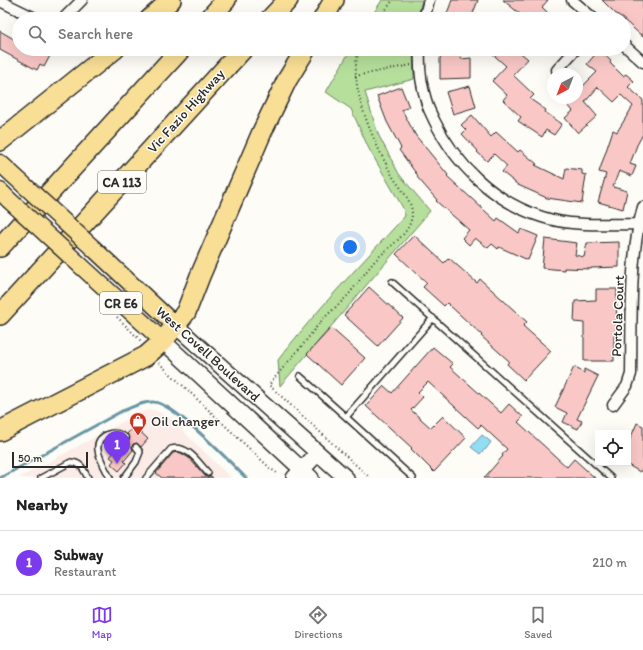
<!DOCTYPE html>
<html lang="en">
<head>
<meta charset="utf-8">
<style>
	body { margin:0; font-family:Itim,sans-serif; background:#f2f2f2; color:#222 }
	.controls { position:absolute; right:12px; bottom:12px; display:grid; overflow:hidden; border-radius:0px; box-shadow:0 4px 16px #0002 }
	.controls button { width:36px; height:36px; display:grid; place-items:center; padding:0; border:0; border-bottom:1px solid #e0e0e0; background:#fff; color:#222; font:20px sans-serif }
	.compass { position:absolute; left:547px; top:68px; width:36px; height:36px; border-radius:50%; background:#fff; box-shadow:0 4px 16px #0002; rotate:222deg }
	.scale { position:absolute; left:12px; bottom:10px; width:76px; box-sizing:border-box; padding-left:4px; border:2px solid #2b2b2b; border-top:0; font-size:11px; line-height:14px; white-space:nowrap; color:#2b2b2b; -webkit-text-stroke:3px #fdfcf7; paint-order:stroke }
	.you { position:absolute; left:350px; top:247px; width:14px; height:14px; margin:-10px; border:3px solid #fff; border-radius:50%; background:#1a73e8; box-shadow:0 0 0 6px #1a73e833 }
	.badge { display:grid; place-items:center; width:26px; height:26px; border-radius:50%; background:#7c3aed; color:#fff; font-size:13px; font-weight:700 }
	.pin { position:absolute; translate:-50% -33px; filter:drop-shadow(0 1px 2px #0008) }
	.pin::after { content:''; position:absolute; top:21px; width:14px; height:12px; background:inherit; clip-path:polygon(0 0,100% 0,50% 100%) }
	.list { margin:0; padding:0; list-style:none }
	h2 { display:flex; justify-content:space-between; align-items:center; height:52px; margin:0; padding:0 16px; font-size:17px }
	h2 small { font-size:13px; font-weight:400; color:#767676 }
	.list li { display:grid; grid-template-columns:26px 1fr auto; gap:12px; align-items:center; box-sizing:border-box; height:64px; padding:0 16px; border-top:1px solid #e0e0e0 }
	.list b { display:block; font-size:15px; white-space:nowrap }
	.list p { margin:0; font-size:13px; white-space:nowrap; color:#767676 }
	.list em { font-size:13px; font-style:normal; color:#767676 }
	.icon { flex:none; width:22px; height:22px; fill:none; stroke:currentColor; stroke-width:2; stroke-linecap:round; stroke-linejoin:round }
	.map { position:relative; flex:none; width:643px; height:478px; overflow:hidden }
	.search { position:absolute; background:#fff; box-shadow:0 4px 16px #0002; left:12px; right:12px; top:12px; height:44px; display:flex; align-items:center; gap:10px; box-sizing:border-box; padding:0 14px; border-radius:22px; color:#767676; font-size:15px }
	.sheet { height:116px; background:#fff }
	nav { display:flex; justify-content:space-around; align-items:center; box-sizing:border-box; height:56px; border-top:1px solid #e0e0e0; background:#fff; font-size:11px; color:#767676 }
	nav a { display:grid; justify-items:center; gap:2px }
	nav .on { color:#7c3aed }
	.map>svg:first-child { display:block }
</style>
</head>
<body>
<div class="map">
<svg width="643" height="478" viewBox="0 0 643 478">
	<rect width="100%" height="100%" fill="#fdfcf7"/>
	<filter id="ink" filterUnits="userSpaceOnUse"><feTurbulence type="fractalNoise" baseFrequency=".025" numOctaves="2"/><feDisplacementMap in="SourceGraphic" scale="8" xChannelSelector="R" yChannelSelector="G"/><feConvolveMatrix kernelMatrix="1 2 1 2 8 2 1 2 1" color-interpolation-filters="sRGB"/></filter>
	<g filter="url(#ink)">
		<path fill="#fcece8" d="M155 410 170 418 231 478H19L143 411Z"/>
		<path fill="#b5df9b" stroke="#708563" d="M382 0H422L417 19H370Z
			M351 49H413L414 79 365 92 378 134 399 174 430 211 280 386 278 360C317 309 362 263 405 216L403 208 369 149 351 109 326 92Z"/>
		<path fill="#92ddf3" stroke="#6996a3" d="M482 435 491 442 486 449 484 450 480 454 471 447Z"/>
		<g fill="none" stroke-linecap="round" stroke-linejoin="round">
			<path stroke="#6996a3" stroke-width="3" d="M0 478 122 411C133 407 143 401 154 402 174 403 230 462 246 478"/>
		</g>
		<path fill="#f9c8c6" stroke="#2b2b2b" d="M452 0H478L471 19H445Z
			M503 0H548L542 7 554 19H526Z
			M602 0H643V37L624 20V19L615 13Z
			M0 31 19 42V49H42L51 54 44 67 40 64 37 70 0 50Z
			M442 49H463L461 59 471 58V78L440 79V59Z
			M487 49H516L528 59 513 75 534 95 530 99 546 110 545 112 562 124 554 135 546 130 542 137 518 121 521 117 503 100 507 95 492 81 506 66Z
			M599 50 611 61 610 63 623 76 626 74 634 81 628 87 643 100V134L637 145 630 164 636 166 632 176 619 171 613 187 627 191 623 209 598 202 606 174 599 172 613 130 617 132 633 106 621 95 614 102 598 87 585 102 597 116 578 133 565 118 573 111 565 102 570 98H577V92L597 72 587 64Z
			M470 86 476 107 453 114 446 92Z
			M401 87 409 107 402 110 416 136 448 175 447 176 496 221 498 218 519 233 521 229 538 236 528 260 499 247 498 249 492 244 488 248 475 238 469 245 462 238 469 230 436 201 437 200 417 177 418 176 399 150 401 148 387 122 377 96Z
			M472 115 491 137 496 132 518 152 520 150 537 164 535 165 564 179 566 168 582 170V174L586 175 582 203 547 198 518 185 502 172 507 166 494 154 487 161 477 152 478 151 462 134 466 130 461 125Z
			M414 235 444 263 449 258 477 283 480 279 527 322 523 326 551 351 524 380 507 364 509 361 481 336 482 335 447 303 444 306 423 287 427 283 396 254Z
			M545 239 577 243 575 255 584 257 587 243 619 242V267L591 268V269L564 268V270L542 268Z
			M369 287 403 318 378 346 344 315Z
			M596 289H617L616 336H614V361H584V323L574 322 575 301 596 300Z
			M331 328 365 358 341 385 307 354Z
			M433 347 453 364 450 367 501 413 509 404 523 417 518 422 567 467 574 459 595 478H484L503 456 502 455 507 449 481 425 478 428 428 382 418 392 423 397 411 410 431 428 443 416 466 438 434 472 411 449 412 448 366 406 384 386 392 393Z
			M574 367 584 373V369L598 376 577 419 582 421 578 429 563 422 567 413 555 407Z
			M637 423 643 426V467L640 472 628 465V444Z
			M134 426 148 439 141 447 137 443 133 444 132 447 133 450 124 461 126 463 119 471 111 464 114 460 110 457 123 441 126 442 129 441 130 437 127 434Z
			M177 452 181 453 189 458 205 476 208 477 211 476 213 478H162L156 473 173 453Z"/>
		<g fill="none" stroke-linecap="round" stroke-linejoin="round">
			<g stroke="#2b2b2b" stroke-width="8">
				<path id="lane" d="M392 282 611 478
					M300 376 346 417
					M41 478 71 462C82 463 83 469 88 478
					M110 478C104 465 87 442 108 434 114 432 121 434 126 438
					M124 478 136 462 140 452 136 447
					M146 478 171 449C187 444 198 462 208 473
					M413 478 346 417 433 318"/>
			</g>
			<g stroke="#2b2b2b" stroke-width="13">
				<path id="street" d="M572 0 594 19
					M0 1 37 19
					M63 19 82 0
					M424 19 429 0
					M624 45 643 62
					M420 49C419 66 421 84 426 100 427 107 431 113 434 120 455 164 494 202 542 217 572 227 607 224 638 224
					M557 70 576 49
					M613 405 627 386 631 374C632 322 629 257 643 207"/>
			</g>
			<g stroke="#2b2b2b" stroke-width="18">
				<path id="secondary" d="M176 326 346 478
					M163 341 311 478
					M294 478 318 453"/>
			</g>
			<g stroke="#2b2b2b" stroke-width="19">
				<path id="primary" d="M0 163 24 185
					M0 191 9 200
					M94 249 176 326
					M80 265 163 341"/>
			</g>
			<g stroke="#2b2b2b" stroke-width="22">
				<path id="highway" d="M150 19 171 0
					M209 19 226 0
					M270 19 288 0
					M323 19 334 0
					M0 141 115 49
					M0 247 181 49
					M0 315 243 49
					M0 431 146 356 163 341 186 312 200 276 262 132 287 80 306 49"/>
			</g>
			<path stroke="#2b2b2b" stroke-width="2" stroke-dasharray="1 3" stroke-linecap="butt" d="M379 19 393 0
				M360 49C344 82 377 148 393 177 401 190 416 204 411 220 407 237 384 250 373 263 365 273 357 284 349 294 341 303 331 311 323 319 315 328 308 339 300 348 290 360 279 372 269 385L370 478
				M355 76 411 65
				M117 317 142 342
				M159 363 271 469 277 473"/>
			<use href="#lane" stroke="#fdfcf7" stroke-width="5"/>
			<use href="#street" stroke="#fdfcf7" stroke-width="10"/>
			<use href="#secondary" stroke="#fdfcf7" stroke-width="15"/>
			<use href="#primary" stroke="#f9df96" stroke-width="16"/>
			<use href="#highway" stroke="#f9df96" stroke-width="19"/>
			<g stroke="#2b2b2b" stroke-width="19" stroke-linecap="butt">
				<path id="primary-bridge" d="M24 185 94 249
					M9 200 80 265"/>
			</g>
			<use href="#primary-bridge" stroke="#f9df96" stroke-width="16"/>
		</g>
	</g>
	<defs>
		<g id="shop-pin" transform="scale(0.9)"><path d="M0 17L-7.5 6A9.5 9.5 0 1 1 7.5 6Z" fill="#c8321e" stroke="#fdfcf7"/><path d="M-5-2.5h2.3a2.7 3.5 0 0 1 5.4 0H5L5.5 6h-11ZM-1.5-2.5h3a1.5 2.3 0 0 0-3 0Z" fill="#fff"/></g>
	</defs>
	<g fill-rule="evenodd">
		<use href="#shop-pin" x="138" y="421"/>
	</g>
	<g text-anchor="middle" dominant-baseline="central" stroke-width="3" stroke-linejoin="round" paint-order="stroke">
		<g fill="#fdfcf7" stroke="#6a6a68" stroke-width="1">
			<rect x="98" y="171" width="48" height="22" rx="3"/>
			<rect x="100" y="292" width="42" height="22" rx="3"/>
		</g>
		<g font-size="13" font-weight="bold" fill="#2b2b2b">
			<text x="122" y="182">CA 113</text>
			<text x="121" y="303">CR E6</text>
		</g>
		<g font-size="14" fill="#2b2b2b" stroke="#fdfcf7">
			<text transform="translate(186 111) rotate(-48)">Vic Fazio Highway</text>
			<text transform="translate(618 316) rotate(-88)">Portola Court</text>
			<text transform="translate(208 354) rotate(42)">West Covell Boulevard</text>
		</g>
		<g font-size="14" fill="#2b2b2b" stroke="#fdfcf7" text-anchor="start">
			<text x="151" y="421">Oil changer</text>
		</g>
	</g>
</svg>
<div class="controls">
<button><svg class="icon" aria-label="locate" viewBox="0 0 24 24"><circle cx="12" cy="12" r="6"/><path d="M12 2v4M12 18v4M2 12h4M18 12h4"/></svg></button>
</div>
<svg class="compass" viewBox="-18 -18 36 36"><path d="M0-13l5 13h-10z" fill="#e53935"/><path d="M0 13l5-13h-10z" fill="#767676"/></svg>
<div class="scale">50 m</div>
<div class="you"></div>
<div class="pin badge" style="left:117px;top:464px">1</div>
<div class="search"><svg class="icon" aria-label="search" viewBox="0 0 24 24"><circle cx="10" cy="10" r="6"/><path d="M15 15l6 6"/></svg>Search here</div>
</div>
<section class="sheet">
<h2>Nearby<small></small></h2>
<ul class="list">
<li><span class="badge">1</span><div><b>Subway</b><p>Restaurant</p></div><em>210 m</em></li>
</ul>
</section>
<nav>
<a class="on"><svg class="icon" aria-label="map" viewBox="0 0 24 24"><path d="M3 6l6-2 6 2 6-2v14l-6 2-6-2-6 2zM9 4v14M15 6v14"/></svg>Map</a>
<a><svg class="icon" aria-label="directions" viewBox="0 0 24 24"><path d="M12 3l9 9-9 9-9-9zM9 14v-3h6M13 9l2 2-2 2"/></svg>Directions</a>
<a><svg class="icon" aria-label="saved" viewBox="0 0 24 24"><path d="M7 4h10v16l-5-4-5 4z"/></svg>Saved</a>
</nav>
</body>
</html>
